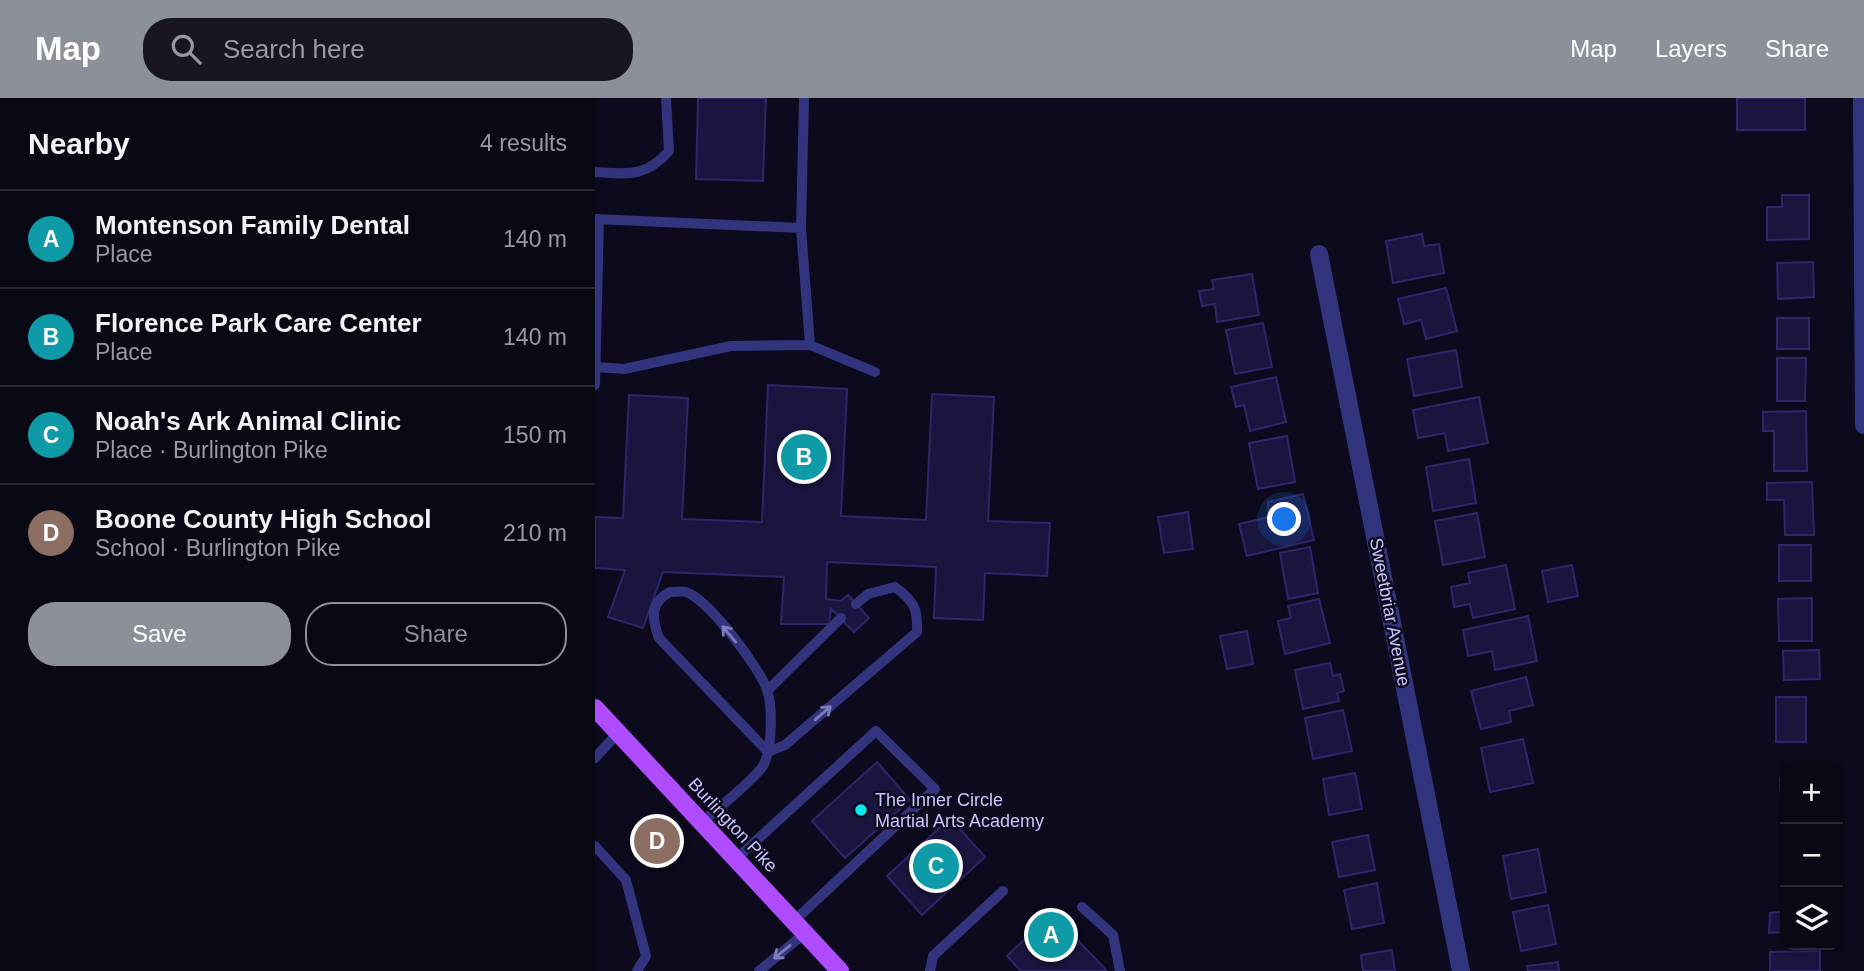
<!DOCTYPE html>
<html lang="en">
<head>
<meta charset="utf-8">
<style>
	body { margin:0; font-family:Helvetica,sans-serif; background:#171622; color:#f1f3f6 }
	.controls { position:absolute; right:21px; bottom:21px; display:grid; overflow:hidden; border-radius:14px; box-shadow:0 2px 5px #0004 }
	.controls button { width:63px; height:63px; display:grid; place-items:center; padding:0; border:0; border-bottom:2px solid #292934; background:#090815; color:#f1f3f6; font:35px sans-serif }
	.you { position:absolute; left:690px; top:422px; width:24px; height:24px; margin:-18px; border:5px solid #fff; border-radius:50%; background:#1a73e8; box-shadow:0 0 0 10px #1a73e833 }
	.badge { display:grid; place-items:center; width:46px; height:46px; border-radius:50%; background:#8c9099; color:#fff; font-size:23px; font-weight:700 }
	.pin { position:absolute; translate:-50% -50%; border:4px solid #fff; box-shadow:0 2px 7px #0006 }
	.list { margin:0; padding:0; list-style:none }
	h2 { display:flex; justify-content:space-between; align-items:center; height:91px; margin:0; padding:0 28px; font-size:30px }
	h2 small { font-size:23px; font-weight:400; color:#999aa0 }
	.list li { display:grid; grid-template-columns:46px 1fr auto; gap:21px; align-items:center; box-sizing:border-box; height:98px; padding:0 28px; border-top:2px solid #292934 }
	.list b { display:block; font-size:26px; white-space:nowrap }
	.list p { margin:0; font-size:23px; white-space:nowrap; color:#999aa0 }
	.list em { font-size:23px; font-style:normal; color:#999aa0 }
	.actions { display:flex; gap:14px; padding:21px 28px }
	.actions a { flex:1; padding:16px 0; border:2px solid #8c9099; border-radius:28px; text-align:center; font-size:24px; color:#8c9099 }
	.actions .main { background:#8c9099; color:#fff }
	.icon { flex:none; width:38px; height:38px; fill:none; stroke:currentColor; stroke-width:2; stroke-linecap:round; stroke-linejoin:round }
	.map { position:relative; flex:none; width:1269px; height:873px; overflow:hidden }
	header { display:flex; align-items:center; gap:42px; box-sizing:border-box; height:98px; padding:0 35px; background:#8c9099; color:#fff }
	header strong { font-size:33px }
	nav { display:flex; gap:38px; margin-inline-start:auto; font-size:24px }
	.search { width:490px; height:63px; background:#171622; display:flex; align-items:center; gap:18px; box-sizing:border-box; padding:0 24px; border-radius:28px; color:#999aa0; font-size:26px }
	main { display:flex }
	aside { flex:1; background:#090815 }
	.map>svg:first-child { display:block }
</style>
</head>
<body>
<header>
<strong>Map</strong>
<div class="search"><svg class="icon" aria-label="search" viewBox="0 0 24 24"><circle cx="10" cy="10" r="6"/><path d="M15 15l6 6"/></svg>Search here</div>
<nav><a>Map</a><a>Layers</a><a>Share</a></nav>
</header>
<main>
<aside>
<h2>Nearby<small>4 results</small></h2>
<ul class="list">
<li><span class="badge" style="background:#0f9aa8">A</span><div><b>Montenson Family Dental</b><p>Place</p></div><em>140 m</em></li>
<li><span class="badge" style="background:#0f9aa8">B</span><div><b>Florence Park Care Center</b><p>Place</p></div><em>140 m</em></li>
<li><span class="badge" style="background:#0f9aa8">C</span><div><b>Noah's Ark Animal Clinic</b><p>Place · Burlington Pike</p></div><em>150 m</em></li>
<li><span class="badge" style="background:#8d6e63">D</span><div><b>Boone County High School</b><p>School · Burlington Pike</p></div><em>210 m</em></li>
</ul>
<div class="actions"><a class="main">Save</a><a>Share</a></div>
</aside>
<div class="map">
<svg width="1269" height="873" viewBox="0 0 1269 873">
	<rect width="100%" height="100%" fill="#0c0a1c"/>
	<path fill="#1a153e" stroke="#2e266b" stroke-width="2" d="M103 0H171L168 83 101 81Z
		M1142 0H1210V32H1142Z
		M1187 97H1214V141L1172 142V109H1187Z
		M827 136 829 148 844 146 849 175 798 185 791 143Z
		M1218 164 1219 199 1183 201 1182 165Z
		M657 176 664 217 622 224 620 206 607 208 604 193 619 191 617 182Z
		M851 190 862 233 831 241 826 222 809 226 803 201Z
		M1182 220H1214V251H1182Z
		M668 225 677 269 640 276 631 232Z
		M861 252 867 289 819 298 812 261Z
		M1182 260H1211L1210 303H1182Z
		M681 279 691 324 655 333 649 307 641 309 636 289Z
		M173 287 252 291 246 418 331 422 337 296 399 299 393 423 455 425 452 478 390 475 388 522 339 520 341 469 232 464 231 501 246 503 253 497 274 520 259 534 236 511 234 526H186L189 479 68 474 48 530 13 519 30 472 0 470V419L28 420 34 297 93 300 87 421 167 424Z
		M884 299 893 345 853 353 850 335 823 340 818 312Z
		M1211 313 1212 373H1179V333H1168V314Z
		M692 338 700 384 663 391 654 345Z
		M874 361 881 405 838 413 831 369Z
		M1217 384 1219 437H1190L1189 402H1172V385Z
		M708 396 719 442 652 458 644 426 674 419 673 404Z
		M593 414 598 451 569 455 563 419Z
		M882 415 890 459 848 467 840 423Z
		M1184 447H1216V483H1184Z
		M715 449 723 495 693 501 685 455Z
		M911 467 920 511 878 520 875 506 859 509 856 489 875 485 873 475Z
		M977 467 983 498 953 504 947 473Z
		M1217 500V543H1184L1183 501Z
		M724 501 735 545 690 556 683 523 696 520 693 508Z
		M933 518 942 563 900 572 897 553 873 558 868 532Z
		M652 533 658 566 632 571 625 538Z
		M1224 552 1225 581 1189 582 1188 553Z
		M735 565 738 578 745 576 749 593 742 595 744 603 708 611 700 572Z
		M931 579 938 607 914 613 916 624 886 631 876 593Z
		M1181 599H1211V644H1181Z
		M748 612 757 653 718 661 710 620Z
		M928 641 938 685 895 694 886 650Z
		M282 664 315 702 250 760 217 723Z
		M760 675 767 711 734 717 728 681Z
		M1185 681H1190V735H1188Z
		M355 720 390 759 327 817 292 778Z
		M773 737 780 772 744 779 737 744Z
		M943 751 951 794 916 801 908 758Z
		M1187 755H1190V790H1186Z
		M782 785 789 825 757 831 749 792Z
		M953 807 961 846 926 853 918 814Z
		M1190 813V843V834L1174 835 1175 815Z
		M457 815 512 873H426L412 858Z
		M797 852 800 873H768L766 857Z
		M1225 853V873H1175V854Z
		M963 864 964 873H933L932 868Z"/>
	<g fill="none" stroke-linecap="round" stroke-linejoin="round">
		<path stroke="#32357e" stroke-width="10" d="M0 74C33 76 50 80 74 53L71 0
			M0 121 206 130 209 0
			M215 247 280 274
			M1 269 29 271 136 248 215 247 206 130
			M0 287 4 121
			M173 592 246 520
			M0 660 23 635
			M107 724C120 713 164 678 169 666 177 650 178 609 172 592 165 570 113 501 91 494 87 493 80 494 75 494 54 505 57 521 64 540L173 654 190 647 322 534C323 511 319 503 300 489L273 496 261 506
			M0 748 31 782 51 858 42 873
			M141 761 281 633 340 691 199 823
			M487 809 518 837 525 873
			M164 873 210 835
			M335 873 338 858 408 793"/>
		<path stroke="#32357e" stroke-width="18" d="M1267 0 1269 327
			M724 156 866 873"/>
		<path stroke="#af4cff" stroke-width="18" d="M0 610 245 873"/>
	</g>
	<defs><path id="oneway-shaft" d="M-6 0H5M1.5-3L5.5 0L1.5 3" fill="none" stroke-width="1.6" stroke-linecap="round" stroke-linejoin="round" transform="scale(1.75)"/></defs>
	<g stroke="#7d7dbe">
		<use href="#oneway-shaft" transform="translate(134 536) rotate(-130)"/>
		<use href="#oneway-shaft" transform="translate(228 615) rotate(-41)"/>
		<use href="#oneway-shaft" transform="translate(187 854) rotate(141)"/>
	</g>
	<circle fill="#00eaf0" stroke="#0c0a1c" stroke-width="2.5" cx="266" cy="712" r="7"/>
	<g text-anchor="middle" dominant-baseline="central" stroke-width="5" stroke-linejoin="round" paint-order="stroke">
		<g font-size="18" fill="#c8c5ff" stroke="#0c0a1c">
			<text transform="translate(795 514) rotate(79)">Sweetbriar Avenue</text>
			<text transform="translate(138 727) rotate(47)">Burlington Pike</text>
		</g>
		<g font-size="18" fill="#c8c5ff" stroke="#0c0a1c" text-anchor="start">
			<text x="280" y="702">The Inner Circle<tspan x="280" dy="21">Martial Arts Academy</tspan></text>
		</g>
	</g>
</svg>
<div class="controls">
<button>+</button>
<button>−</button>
<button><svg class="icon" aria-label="layers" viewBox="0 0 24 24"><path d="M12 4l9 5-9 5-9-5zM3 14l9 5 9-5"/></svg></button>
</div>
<div class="you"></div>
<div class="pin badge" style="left:456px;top:837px;background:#0f9aa8">A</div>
<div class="pin badge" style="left:209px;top:359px;background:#0f9aa8">B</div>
<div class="pin badge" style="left:341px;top:768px;background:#0f9aa8">C</div>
<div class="pin badge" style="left:62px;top:743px;background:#8d6e63">D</div>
</div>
</main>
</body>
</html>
